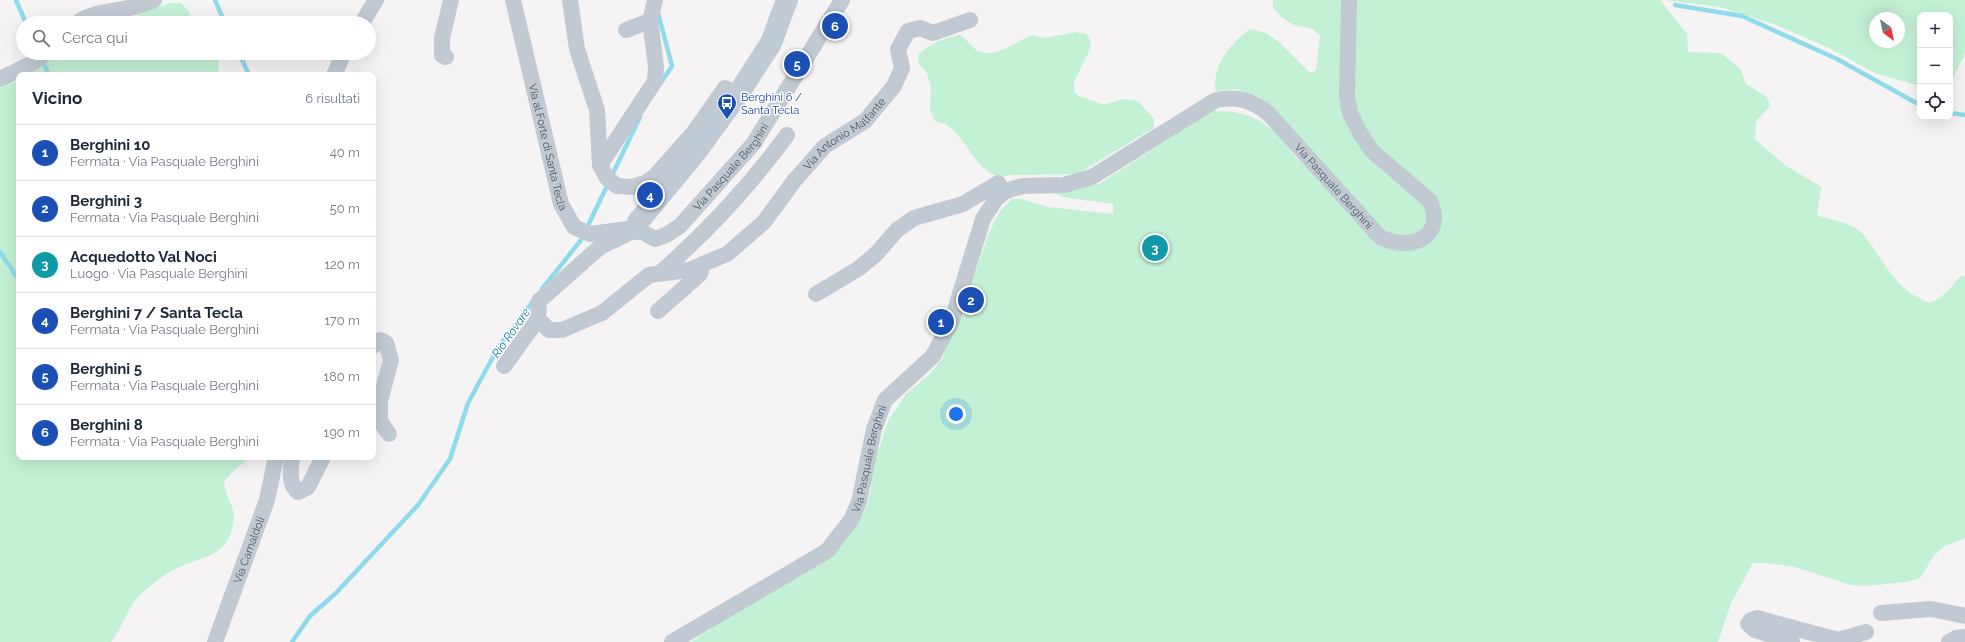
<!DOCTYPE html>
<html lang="it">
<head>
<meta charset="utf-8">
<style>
	body { margin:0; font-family:Raleway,sans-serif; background:#f6f6f7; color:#1f2937 }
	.controls { position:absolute; right:12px; top:12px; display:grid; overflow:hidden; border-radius:8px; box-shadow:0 4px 16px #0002 }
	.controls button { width:36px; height:36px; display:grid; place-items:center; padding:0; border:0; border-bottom:1px solid #e0e1e3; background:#fff; color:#1f2937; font:20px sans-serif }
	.compass { position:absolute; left:1869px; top:12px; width:36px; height:36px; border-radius:50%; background:#fff; box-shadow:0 4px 16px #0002; rotate:147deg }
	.you { position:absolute; left:956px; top:414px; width:14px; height:14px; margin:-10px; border:3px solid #fff; border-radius:50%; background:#1a73e8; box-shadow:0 0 0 6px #1a73e833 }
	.badge { display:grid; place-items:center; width:26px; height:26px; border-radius:50%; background:#ea580c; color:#fff; font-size:13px; font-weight:700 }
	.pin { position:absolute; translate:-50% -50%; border:2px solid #fff; box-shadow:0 1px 4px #0006 }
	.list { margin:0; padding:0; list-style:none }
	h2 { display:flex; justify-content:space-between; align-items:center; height:52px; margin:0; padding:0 16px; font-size:17px }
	h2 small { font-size:13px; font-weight:400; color:#747a83 }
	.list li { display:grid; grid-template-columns:26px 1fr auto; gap:12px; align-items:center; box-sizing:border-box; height:56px; padding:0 16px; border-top:1px solid #e0e1e3 }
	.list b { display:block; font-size:15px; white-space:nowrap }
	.list p { margin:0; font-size:13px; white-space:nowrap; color:#747a83 }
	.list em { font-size:13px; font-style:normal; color:#747a83 }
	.icon { flex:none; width:22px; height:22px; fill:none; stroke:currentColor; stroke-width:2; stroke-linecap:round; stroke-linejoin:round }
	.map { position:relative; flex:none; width:1965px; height:642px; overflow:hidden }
	.search { position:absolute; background:#fff; box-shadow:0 4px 16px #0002; left:16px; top:16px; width:360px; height:44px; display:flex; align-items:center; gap:10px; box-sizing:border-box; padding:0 14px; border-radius:22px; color:#747a83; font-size:15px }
	.panel { position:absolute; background:#fff; box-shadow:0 4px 16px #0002; left:16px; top:72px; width:360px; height:388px; border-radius:8px }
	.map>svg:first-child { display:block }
</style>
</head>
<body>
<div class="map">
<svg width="1965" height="642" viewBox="0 0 1965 642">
	<rect width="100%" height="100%" fill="#f5f3f3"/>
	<path fill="#c3f1d5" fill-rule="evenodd" d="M1273 0H1341L1348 124 1427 207 1425 230C1402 244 1391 236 1371 221L1259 96 1235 89 1216 91C1211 66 1232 42 1250 29L1266 33 1279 42 1310 73 1316 70 1320 36 1313 29 1294 25 1280 16 1273 7Z
		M1353 0H1660L1687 34 1688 52 1721 53 1740 69 1746 84 1767 97 1770 106 1756 121 1755 139 1785 165 1821 187 1817 215C1830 220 1845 221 1857 229 1865 235 1870 243 1875 251 1892 275 1902 293 1930 303 1946 296 1949 288 1961 276H1965V538L1945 546 1935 554 1920 578 1906 582 1864 586 1851 585 1795 567 1767 563H1753L1731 603 1718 642H690L710 630 713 625 816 567 844 542 867 507 871 489V466L880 446 888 421 906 394 929 375 942 359 959 318 990 231 1000 211 1012 199H1021L1048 207 1113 214V204L1063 197 1052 192 1099 184 1212 111C1251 110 1269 122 1292 153L1381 245 1440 225 1376 150 1358 112 1352 93Z
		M1664 0H1965V53L1950 85V15H1920V86L1875 73 1829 48 1776 25 1720 7ZM1875 18H1899V42H1875Z
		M169 3H181L189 11 192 23H119Z
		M1077 32 1087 34 1090 40 1091 47 1074 82V92L1079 96 1104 105 1123 99 1138 101 1154 119V128L1077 174 1012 175C977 183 971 141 947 125 943 123 938 122 935 121L930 110 931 87 927 73 919 64 918 54C931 43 944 38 960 35 966 39 971 46 976 50 994 60 1016 42 1032 35L1044 38Z
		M55 53H213L219 58 218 75H30L49 61Z
		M19 80V457H251L231 473 224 482C225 499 237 506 233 525 226 558 202 556 177 568 166 573 154 583 144 591 129 603 123 627 111 642H0V88Z"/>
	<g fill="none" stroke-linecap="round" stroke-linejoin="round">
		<path stroke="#90daee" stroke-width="4.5" d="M16 0 26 23
			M215 0 225 23
			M1675 5 1742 16 1837 59 1920 105
			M658 13 672 66 660 84
			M239 53 249 75
			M42 60 49 75
			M1950 113 1965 115
			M0 252 19 280
			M542 289 581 240 640 117
			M292 642 310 616 336 593 418 505 450 459 468 403 499 346 534 300"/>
		<g stroke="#c1cad2" stroke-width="16">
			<path id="s1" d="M513 0 561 204 574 227 590 234 628 229"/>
			<path d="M570 0 577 49 597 110 600 165 607 178 617 186 632 187 645 183 655 176 694 132 725 88 738 94"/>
			<path d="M77 23C99 7 130 13 154 0"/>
			<path d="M362 23 376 0"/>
			<path d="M626 30 650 21"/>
			<path d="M446 57 442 55V38L451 0"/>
			<path d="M334 75 344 53"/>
			<path d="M0 79 33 63 46 53"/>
			<path d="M600 165 655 81 656 66 650 21 655 0"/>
			<path id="s2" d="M637 229 600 247 539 301 538 319 549 330H562L602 313 649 275 689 270 727 254 764 222 794 181 825 146 865 121 894 86 902 68 898 49 908 31 920 28 933 33 970 20"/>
			<path id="s3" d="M637 229 655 239 666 235 680 226 754 143 842 0"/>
			<path d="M661 272C709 230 749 187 787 135"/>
			<path d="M816 294 858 269 876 254 897 230 914 218 963 204 998 183 1004 192"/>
			<path d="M658 311 700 274 703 264"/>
			<path d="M373 346 380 340 386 343 391 360 380 401V421L389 434"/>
			<path d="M504 366 538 319"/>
			<path d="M292 457C291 470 288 484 298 492L308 487 323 457"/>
			<path d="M1881 613 1931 609 1965 616"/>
			<path id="s4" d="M215 642 267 500 276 457"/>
			<path id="s5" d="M672 642 827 551 851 520 859 502 874 429 885 400 933 356 952 320 983 219 996 199 1004 192 1012 189 1023 186 1064 185 1092 177 1216 100C1237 96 1252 100 1268 113L1380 237C1410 252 1446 238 1430 201L1372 151 1360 133 1350 113 1347 97 1349 0"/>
			<path d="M1792 642 1755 630 1748 624 1751 620 1757 618 1838 640 1866 632"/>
			<path d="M1949 642 1956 638 1965 637"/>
		</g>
		<path stroke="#c1cbd6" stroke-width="22" d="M637 229 638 222 695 153 738 94 771 43 787 0"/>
	</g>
	<defs>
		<g id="bus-pin" transform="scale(1)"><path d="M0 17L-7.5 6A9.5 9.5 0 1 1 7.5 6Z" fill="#1a4fb4" stroke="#fff"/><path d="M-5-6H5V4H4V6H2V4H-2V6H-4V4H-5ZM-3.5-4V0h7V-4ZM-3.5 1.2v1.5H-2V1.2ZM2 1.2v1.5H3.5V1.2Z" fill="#fff"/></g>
	</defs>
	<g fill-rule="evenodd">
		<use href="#bus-pin" x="727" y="103"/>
	</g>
	<g text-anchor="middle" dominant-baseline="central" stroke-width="3" stroke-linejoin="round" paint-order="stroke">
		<g font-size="11" fill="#164399" stroke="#fff" text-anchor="start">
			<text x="741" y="97">Berghini 6 /<tspan x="741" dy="13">Santa Tecla</tspan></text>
		</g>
		<g font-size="11" fill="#4a5661" stroke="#fff">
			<text stroke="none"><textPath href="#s2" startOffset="524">Via Antonio Malfante</textPath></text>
			<text stroke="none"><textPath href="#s1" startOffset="151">Via al Forte di Santa Tecla</textPath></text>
			<text stroke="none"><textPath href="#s3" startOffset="127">Via Pasquale Berghini</textPath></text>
			<text stroke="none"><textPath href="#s5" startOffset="980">Via Pasquale Berghini</textPath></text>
			<text stroke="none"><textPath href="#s5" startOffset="283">Via Pasquale Berghini</textPath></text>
			<text stroke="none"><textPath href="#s4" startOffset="98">Via Camaldoli</textPath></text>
		</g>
		<g font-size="12" font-style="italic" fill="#0c7c9b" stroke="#fff">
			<text transform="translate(511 333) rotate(-55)">Rio Rovare</text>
		</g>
	</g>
</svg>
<div class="controls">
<button>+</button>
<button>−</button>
<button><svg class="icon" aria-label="locate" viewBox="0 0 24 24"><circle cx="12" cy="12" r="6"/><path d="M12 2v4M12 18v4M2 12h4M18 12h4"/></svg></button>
</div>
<svg class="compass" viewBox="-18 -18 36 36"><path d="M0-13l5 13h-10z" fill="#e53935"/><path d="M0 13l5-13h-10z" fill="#747a83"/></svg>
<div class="you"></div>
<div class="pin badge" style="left:941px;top:322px;background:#1a4fb4">1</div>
<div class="pin badge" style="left:971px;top:300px;background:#1a4fb4">2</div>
<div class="pin badge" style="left:1155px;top:248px;background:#0f9aa8">3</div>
<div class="pin badge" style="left:650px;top:195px;background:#1a4fb4">4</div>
<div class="pin badge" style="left:797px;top:64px;background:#1a4fb4">5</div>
<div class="pin badge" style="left:835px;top:26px;background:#1a4fb4">6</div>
<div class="search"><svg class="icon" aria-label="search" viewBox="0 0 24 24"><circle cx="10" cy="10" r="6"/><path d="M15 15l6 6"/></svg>Cerca qui</div>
<section class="panel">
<h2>Vicino<small>6 risultati</small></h2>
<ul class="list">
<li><span class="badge" style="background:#1a4fb4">1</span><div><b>Berghini 10</b><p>Fermata · Via Pasquale Berghini</p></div><em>40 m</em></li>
<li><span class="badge" style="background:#1a4fb4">2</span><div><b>Berghini 3</b><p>Fermata · Via Pasquale Berghini</p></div><em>50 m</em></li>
<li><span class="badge" style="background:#0f9aa8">3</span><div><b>Acquedotto Val Noci</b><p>Luogo · Via Pasquale Berghini</p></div><em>120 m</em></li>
<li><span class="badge" style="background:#1a4fb4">4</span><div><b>Berghini 7 / Santa Tecla</b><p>Fermata · Via Pasquale Berghini</p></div><em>170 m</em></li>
<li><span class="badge" style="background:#1a4fb4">5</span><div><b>Berghini 5</b><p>Fermata · Via Pasquale Berghini</p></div><em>180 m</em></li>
<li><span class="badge" style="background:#1a4fb4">6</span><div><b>Berghini 8</b><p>Fermata · Via Pasquale Berghini</p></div><em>190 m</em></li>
</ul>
</section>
</div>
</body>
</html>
